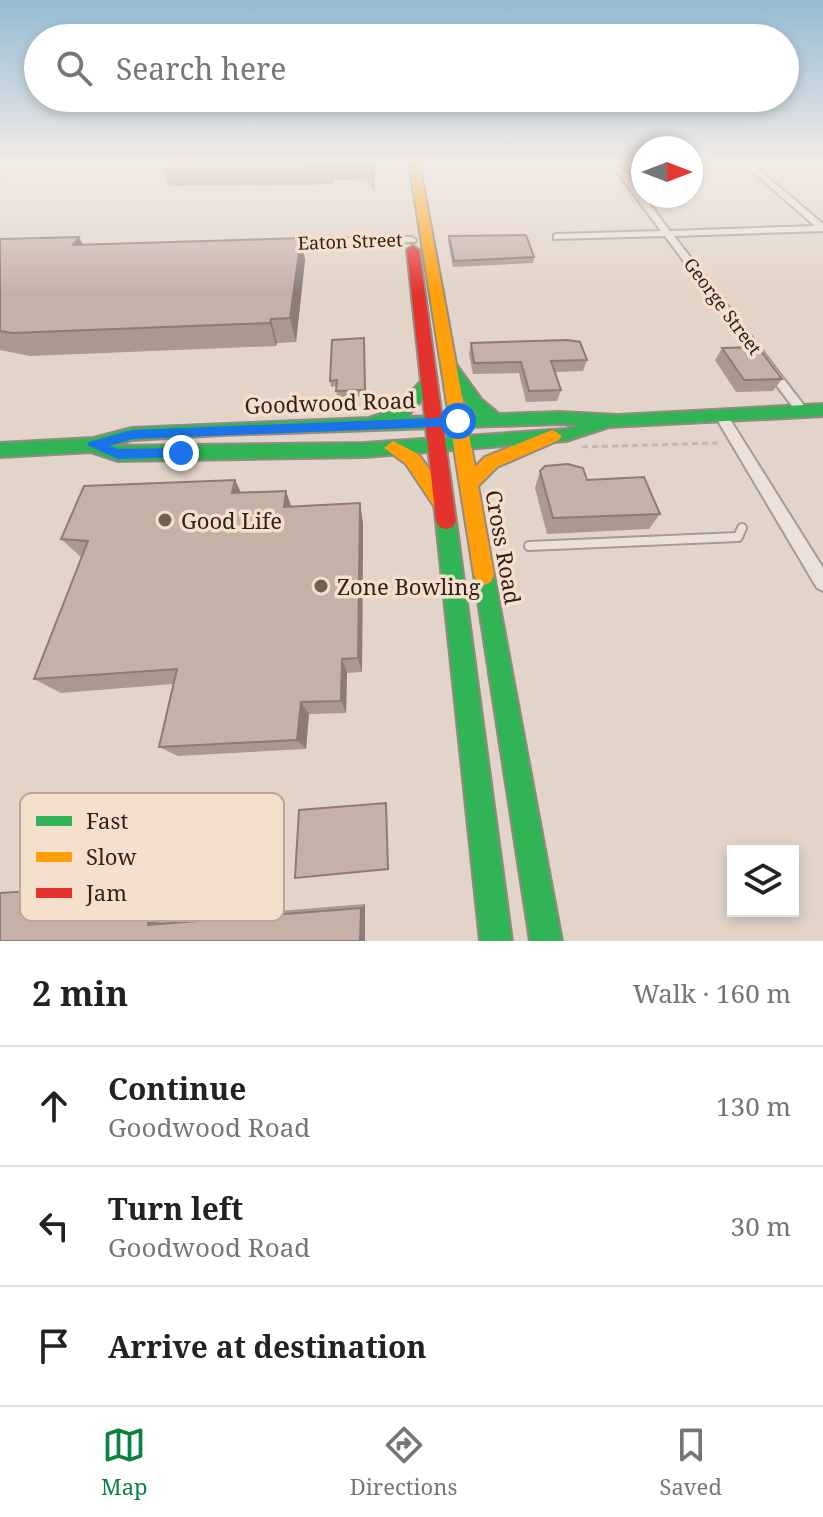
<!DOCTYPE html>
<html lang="en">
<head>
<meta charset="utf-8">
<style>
	body { margin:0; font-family:"Noto Serif",serif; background:#f6f6f6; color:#222 }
	.controls { position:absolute; right:24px; bottom:24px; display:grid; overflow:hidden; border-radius:0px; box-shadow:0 4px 12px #0003 }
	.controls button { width:72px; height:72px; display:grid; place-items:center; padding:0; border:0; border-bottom:2px solid #e0e0e0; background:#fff; color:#222; font:40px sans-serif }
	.compass { position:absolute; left:631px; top:136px; width:72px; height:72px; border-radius:50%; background:#fff; box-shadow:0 4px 12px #0003; rotate:90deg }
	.stop { position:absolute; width:24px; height:24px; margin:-18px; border:6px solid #1a73e8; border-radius:50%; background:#fff }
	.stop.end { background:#1a73e8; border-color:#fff; box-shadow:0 2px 8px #0008 }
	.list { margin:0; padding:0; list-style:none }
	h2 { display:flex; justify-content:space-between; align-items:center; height:104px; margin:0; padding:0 32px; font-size:34px }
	h2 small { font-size:26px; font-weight:400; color:#767676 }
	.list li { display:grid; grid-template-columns:52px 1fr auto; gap:24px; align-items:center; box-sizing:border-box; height:120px; padding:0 32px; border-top:2px solid #e0e0e0 }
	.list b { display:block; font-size:30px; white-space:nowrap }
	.list p { margin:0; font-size:26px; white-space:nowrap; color:#767676 }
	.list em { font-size:26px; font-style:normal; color:#767676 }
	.icon { flex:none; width:44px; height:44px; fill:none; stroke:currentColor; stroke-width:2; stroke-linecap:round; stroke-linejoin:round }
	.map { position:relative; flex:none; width:823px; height:941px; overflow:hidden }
	.search { position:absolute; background:#fff; box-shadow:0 4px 12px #0003; left:24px; right:24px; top:24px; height:88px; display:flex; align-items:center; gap:20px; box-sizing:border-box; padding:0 28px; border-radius:44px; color:#767676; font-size:30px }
	.sheet { height:464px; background:#fff }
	nav { display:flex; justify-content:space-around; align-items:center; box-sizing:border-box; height:112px; border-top:2px solid #e0e0e0; background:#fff; font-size:22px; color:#767676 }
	nav a { display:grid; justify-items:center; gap:4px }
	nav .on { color:#0b8043 }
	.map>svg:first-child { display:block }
</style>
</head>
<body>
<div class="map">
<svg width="823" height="941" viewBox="0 0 823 941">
	<rect width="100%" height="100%" fill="#e2d4c8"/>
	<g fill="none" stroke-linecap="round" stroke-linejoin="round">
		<g stroke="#a79a92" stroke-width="6">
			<path id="lane-far1" d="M0 178 16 162"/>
		</g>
		<g stroke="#a79a92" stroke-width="12">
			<path id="lane" d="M529 546 738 537 742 528"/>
		</g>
		<g stroke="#a79a92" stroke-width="4">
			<path id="street" d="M610 162H618L670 231 815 226 742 162H750L823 224V231L674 236 806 408 808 411 806 414H798L665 236 554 239V235L557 234 661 231Z
				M412 237 416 240 415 242 284 246 279 243 284 240Z
				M721 411 726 413 823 568V591L817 588 715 416Z"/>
		</g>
		<g stroke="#968982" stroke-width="4">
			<path id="fast" d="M450 362 455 363 481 399 499 414 560 412 618 415 823 404V416L609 427 566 441 364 457 118 461 91 452 0 457V443L93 438 132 428 369 418 395 409 422 380 428 379 436 384 407 417 478 415 469 407 442 367ZM560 424 579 425 566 429 364 443 113 446 132 440 221 435Z
				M446 513 453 515 456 521 512 941H480L436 521 439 515Z
				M484 565 491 568 494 575 562 941H530L474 575 477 568Z"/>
		</g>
		<g stroke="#968982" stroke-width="4">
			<path id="slow" d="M409 162H419L475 467 485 457 547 432 553 430 562 436 559 440 497 467 478 486 494 575 491 582 484 585 477 582 474 575Z
				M393 441 418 454 450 497 452 503 450 509 443 511 436 509 406 464 384 448Z"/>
		</g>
		<g stroke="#968982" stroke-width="4">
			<path id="jam" d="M413 246 419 250 456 521 453 527 446 529 439 527 436 521 407 250Z"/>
		</g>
		<path stroke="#c3b8b1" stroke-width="3" stroke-dasharray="6 4" stroke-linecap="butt" d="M582 447 719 443"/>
		<use href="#lane-far1" stroke="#eae2da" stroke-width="4"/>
		<use href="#lane" stroke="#eae2da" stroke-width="8"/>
		<use href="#street" fill="#eae2da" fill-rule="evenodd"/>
		<use href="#fast" fill="#30b455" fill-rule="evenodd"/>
		<use href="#slow" fill="#ff9f0a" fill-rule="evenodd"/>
		<use href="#jam" fill="#e5322d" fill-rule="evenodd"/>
	</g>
	<path fill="#aa9891" d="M167 162H375V193L366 179 334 180V184L305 185 169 186 163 170Z
		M449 236 534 257 533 263 453 267 448 241Z
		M301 238 305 260 296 342 277 343 276 346 30 356 0 350V239L83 245Z
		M364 338 366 396 337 397 336 386 331 387 330 381Z
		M471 343 587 360 583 371 555 372 561 390 557 401 526 402 519 373 473 374 469 354Z
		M722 348 782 379 773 391 736 392 715 360Z
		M540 471 587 480 660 514 649 529 547 534 535 488Z
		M235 480 240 492 291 506 360 503 363 524 362 672 347 673 346 713 309 714 306 749 178 756 159 747 173 684 61 693 34 679 82 558 61 539Z
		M192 829 183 883H176L170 920 365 904V941H0L107 886Z"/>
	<path fill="#8b7c76" d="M79 237 90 259 73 245Z
		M301 238 305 260 296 342 290 318Z
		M271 319 277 343 276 346 270 323Z
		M235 480 245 501 232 493Z
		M286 491 293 512 284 507Z
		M360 503 363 524 362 672 358 658Z
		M342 659 347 673 346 713 341 701Z
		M301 702 309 714 306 749 297 740Z
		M174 826 192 829 183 883H176L170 920 148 925 156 884Z
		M365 904V941H360L361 908Z"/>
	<path fill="#c6b1a9" stroke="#8b7c76" stroke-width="2" d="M167 162H374V177L365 163 332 164V168L302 169 163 170Z
		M526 235 534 257 454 261 449 236Z
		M79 237 73 245 301 238 290 318 271 319 270 323 12 333 0 331V239Z
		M364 338 365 390 336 391 337 380 330 381 332 340Z
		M568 340 580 342 587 360 551 361 561 390 529 391 521 362 474 363 471 343Z
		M758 347 782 379 744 380 722 348Z
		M568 464 583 468 587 480 644 477 660 514 553 518 540 471 545 466Z
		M235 480 232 493 286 491 284 507 360 503 358 658 342 659 341 701 301 702 297 740 159 747 177 669 34 679 88 541 61 539 84 486Z
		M386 803 388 869 295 878 299 810Z
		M174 826 163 884H156L148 925 361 908 360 941H0V893L107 886 120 830Z"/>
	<linearGradient id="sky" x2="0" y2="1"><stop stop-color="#93bbd4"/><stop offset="0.55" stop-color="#f2ece6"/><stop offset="1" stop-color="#f2ece6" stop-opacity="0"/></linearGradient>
	<rect width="823" height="294" fill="url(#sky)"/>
	<path fill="#1a73e8" d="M458 417 464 421 458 426 132 439 109 446 119 449 181 448 188 453 181 457 118 459 87 445 89 442 132 430Z"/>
	<g fill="#716058" stroke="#f5e0cd" stroke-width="3">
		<circle cx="165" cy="520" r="8"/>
		<circle cx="321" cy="586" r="8"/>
	</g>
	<g text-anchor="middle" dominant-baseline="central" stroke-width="7" stroke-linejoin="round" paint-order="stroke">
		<g font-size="18" fill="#34211b" stroke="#f5e0cd">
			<text transform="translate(350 241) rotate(-2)">Eaton Street</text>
			<text transform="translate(723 306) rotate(53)">George Street</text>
		</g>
		<g font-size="22" fill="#34211b" stroke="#f5e0cd">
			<text transform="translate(330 402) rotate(-2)">Goodwood Road</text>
			<text transform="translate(504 547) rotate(80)">Cross Road</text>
		</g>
		<g font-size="22" fill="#34211b" stroke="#f5e0cd" text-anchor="start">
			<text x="181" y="520">Good Life</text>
			<text x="337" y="586">Zone Bowling</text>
		</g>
	</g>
	<rect x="20" y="793" width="264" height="128" rx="12" fill="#f5e0cd" stroke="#bba798" stroke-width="2"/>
	<rect x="36" y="816" width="36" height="10" fill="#30b455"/>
	<rect x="36" y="852" width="36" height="10" fill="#ff9f0a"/>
	<rect x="36" y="888" width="36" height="10" fill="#e5322d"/>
	<g font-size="22" fill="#34211b">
		<text x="86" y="829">Fast</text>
		<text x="86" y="865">Slow</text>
		<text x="86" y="901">Jam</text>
	</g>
</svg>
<div class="controls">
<button><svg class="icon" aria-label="layers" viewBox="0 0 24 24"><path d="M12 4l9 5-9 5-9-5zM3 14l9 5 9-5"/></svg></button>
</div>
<svg class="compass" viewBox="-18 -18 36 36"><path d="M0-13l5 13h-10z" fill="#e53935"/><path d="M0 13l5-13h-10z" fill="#767676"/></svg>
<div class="stop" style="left:458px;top:421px"></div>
<div class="stop end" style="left:181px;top:453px"></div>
<div class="search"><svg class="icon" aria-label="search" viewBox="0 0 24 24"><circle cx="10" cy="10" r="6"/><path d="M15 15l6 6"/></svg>Search here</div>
</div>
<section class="sheet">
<h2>2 min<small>Walk · 160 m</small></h2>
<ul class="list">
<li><svg class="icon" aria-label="ahead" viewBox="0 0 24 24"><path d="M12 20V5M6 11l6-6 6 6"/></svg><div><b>Continue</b><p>Goodwood Road</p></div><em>130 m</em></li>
<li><svg class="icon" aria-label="left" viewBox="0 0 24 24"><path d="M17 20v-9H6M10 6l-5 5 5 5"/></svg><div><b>Turn left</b><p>Goodwood Road</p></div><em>30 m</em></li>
<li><svg class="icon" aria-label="arrive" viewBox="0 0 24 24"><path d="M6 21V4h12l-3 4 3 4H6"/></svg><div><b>Arrive at destination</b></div></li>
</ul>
</section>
<nav>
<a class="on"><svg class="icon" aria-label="map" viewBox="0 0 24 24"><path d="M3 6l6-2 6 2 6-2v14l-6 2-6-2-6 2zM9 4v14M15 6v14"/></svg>Map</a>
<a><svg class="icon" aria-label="directions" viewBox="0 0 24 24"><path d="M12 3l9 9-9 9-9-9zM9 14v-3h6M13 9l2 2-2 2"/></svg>Directions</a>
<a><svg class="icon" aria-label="saved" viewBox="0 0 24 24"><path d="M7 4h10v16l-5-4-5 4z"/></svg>Saved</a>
</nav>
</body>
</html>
